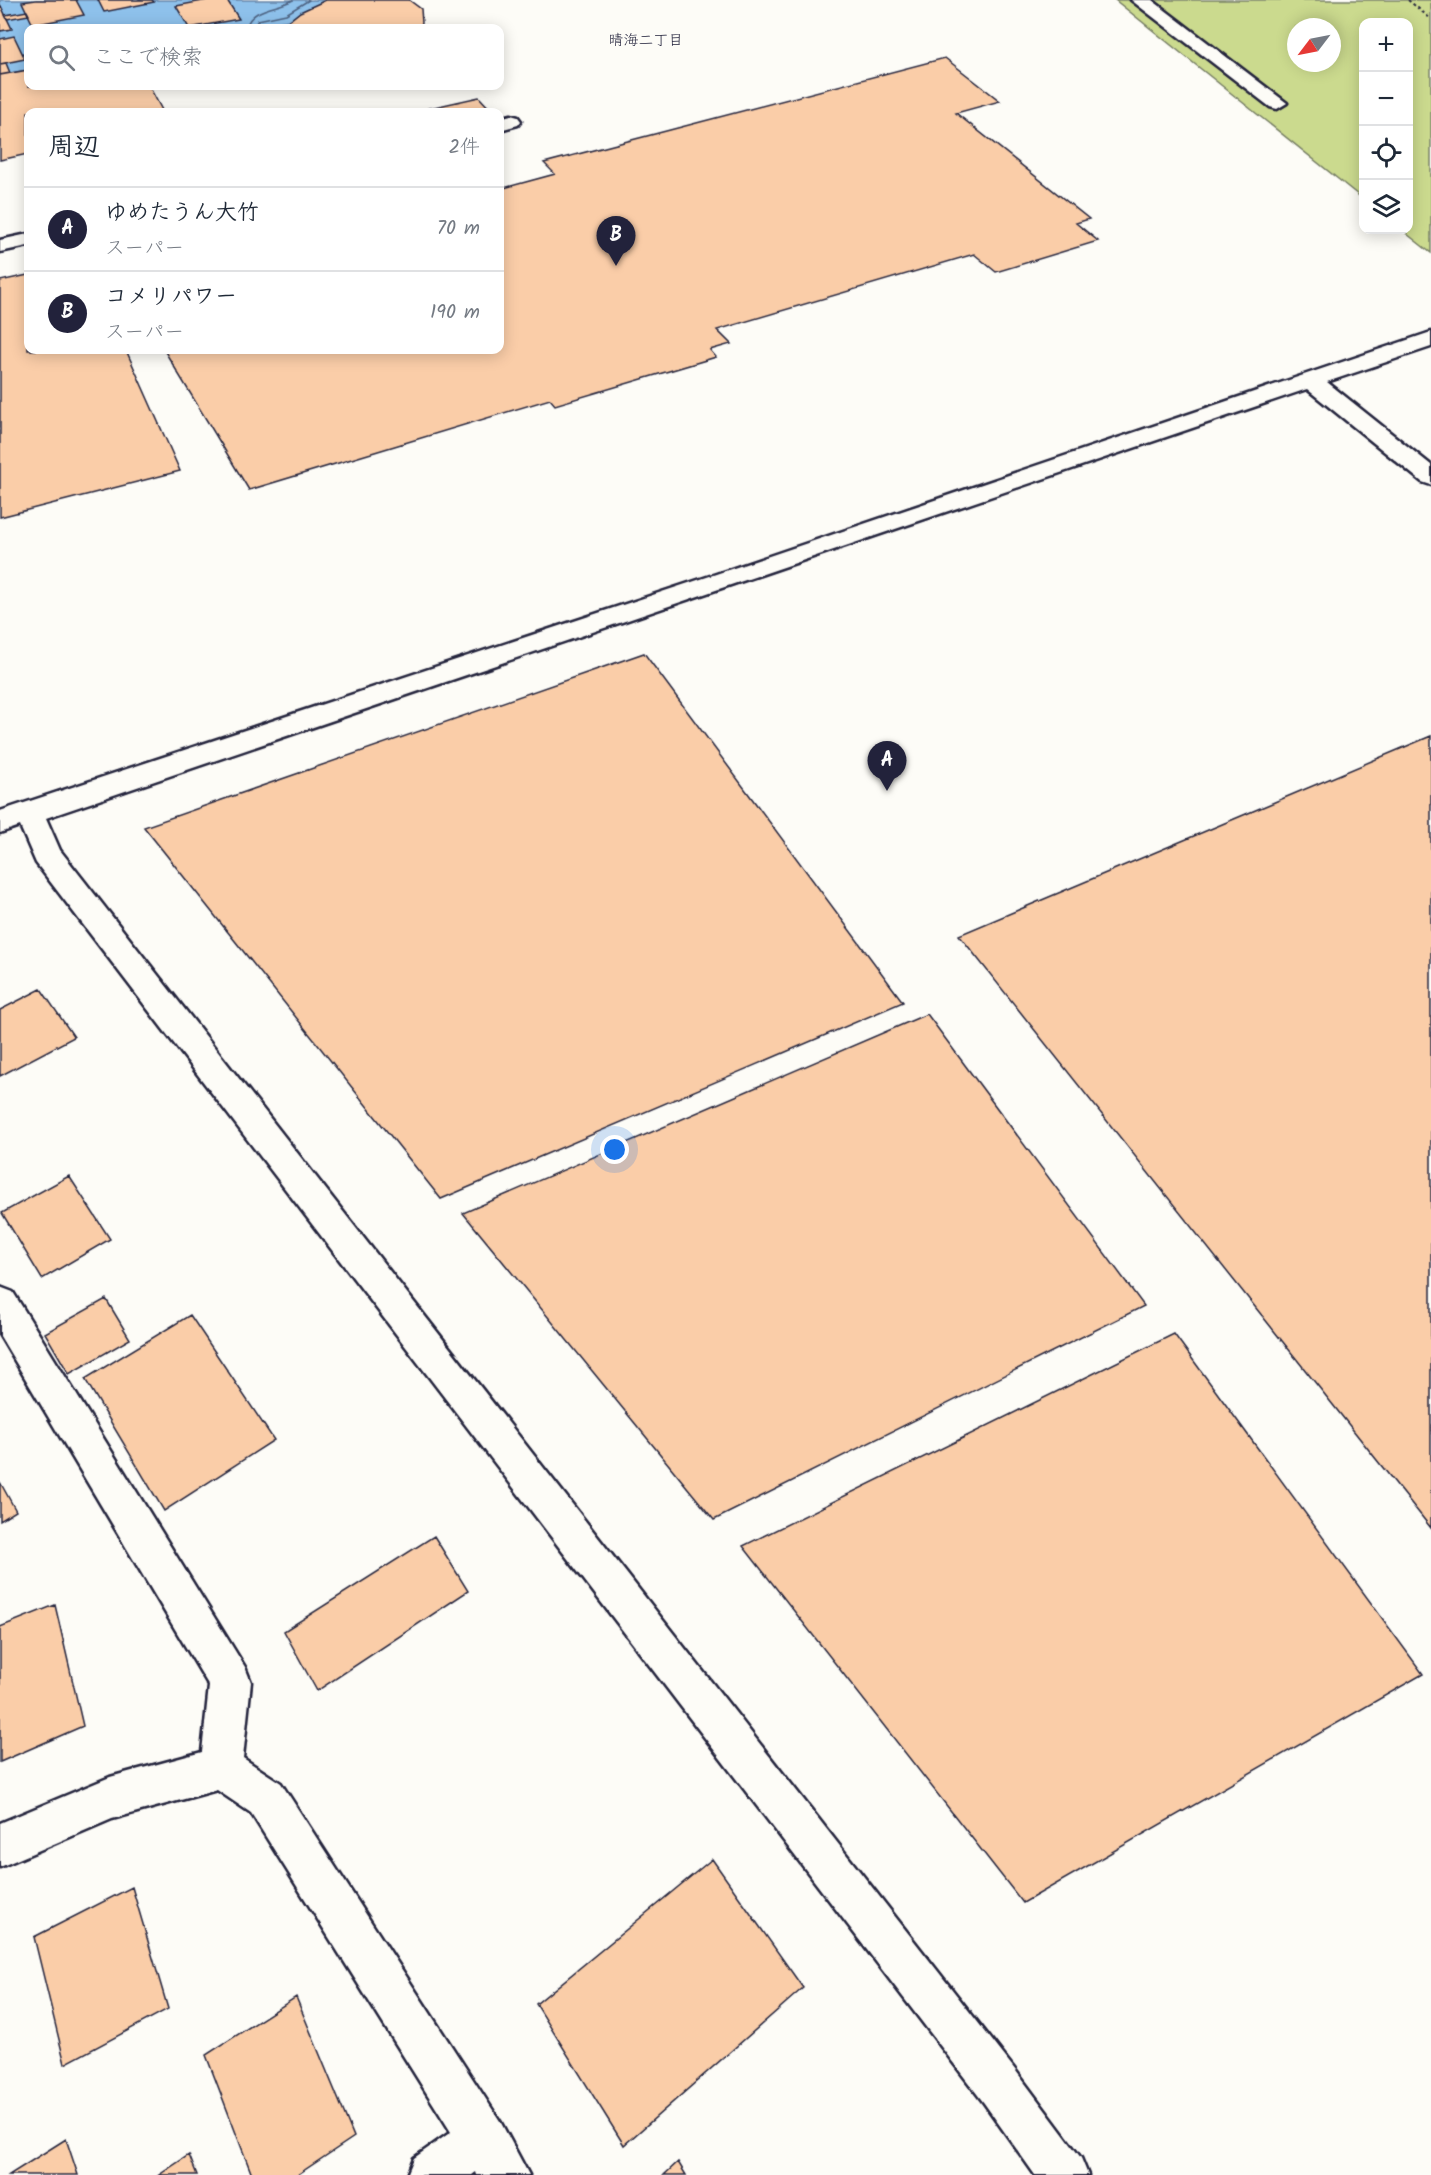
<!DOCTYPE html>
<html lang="ja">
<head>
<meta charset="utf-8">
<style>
	body { margin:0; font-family:Kalam,"Klee One",sans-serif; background:#f2f2f3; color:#1f2937 }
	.controls { position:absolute; right:18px; top:18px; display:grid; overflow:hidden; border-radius:12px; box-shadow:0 3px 15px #0003 }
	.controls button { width:54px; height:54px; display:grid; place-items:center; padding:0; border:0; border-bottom:2px solid #e0e1e3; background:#fff; color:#1f2937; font:30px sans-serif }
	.compass { position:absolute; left:1287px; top:18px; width:54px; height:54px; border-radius:50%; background:#fff; box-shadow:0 3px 15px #0003; rotate:238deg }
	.you { position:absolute; left:615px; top:1150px; width:21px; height:21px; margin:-15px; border:4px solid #fff; border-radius:50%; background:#1a73e8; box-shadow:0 0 0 9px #1a73e833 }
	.badge { display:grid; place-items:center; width:39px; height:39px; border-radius:50%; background:#22223b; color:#fff; font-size:20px; font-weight:700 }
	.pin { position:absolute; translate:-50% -50px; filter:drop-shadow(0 2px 3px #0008) }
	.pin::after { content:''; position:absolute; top:32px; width:21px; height:18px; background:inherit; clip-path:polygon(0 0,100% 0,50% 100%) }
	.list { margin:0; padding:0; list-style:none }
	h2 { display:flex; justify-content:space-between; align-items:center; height:78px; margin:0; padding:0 24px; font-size:26px }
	h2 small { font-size:20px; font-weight:400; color:#747a83 }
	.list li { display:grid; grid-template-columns:39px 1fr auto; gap:18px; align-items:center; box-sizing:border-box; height:84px; padding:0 24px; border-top:2px solid #e0e1e3 }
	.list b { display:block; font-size:22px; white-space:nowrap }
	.list p { margin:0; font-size:20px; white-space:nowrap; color:#747a83 }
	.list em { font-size:20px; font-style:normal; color:#747a83 }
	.icon { flex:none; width:33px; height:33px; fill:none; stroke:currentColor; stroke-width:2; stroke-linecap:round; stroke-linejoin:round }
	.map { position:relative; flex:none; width:1431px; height:2175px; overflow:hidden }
	.search { position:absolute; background:#fff; box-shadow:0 3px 15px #0003; left:24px; top:24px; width:480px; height:66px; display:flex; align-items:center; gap:15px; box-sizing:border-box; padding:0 21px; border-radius:12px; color:#747a83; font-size:22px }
	.panel { position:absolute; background:#fff; box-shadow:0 3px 15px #0003; left:24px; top:108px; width:480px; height:246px; border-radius:12px }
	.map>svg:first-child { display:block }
</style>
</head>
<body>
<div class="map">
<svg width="1431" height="2175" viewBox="0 0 1431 2175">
	<rect width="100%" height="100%" fill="#fdfcf7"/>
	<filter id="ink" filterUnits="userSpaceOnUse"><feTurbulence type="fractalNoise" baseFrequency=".0167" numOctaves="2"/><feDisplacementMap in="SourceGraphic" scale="12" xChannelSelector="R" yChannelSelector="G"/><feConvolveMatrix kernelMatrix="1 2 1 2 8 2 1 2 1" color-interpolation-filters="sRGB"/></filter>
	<g filter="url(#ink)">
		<path fill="#cbda8e" stroke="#767e64" stroke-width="1.5" fill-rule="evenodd" d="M1115 0H1431V253L1402 230H1408V22H1364L1363 199ZM1296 27H1332V63H1296Z"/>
		<path fill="#8ec1eb" stroke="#6381a5" stroke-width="1.5" d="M0 0H326L289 20 245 28H28V70L0 75Z"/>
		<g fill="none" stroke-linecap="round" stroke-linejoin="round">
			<path stroke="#4d6281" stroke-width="1.5" d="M246 28C251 7 277 9 293 0
				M253 28 258 20 286 14 309 0"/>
		</g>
		<path fill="#facda8" stroke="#22223b" stroke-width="1.5" d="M36 0H76L84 15 33 25 22 2Z
			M98 0H152L154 2 104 12Z
			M208 0H227L239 19 189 28 176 6Z
			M326 0H409L421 9 422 23 419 28H280L300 12Z
			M0 6H1L12 29 0 31Z
			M27 11 29 15 7 19 5 15Z
			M14 36 25 59 0 64V39Z
			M945 58 1000 101 956 113 1089 219 1076 223 1098 241 996 272 974 254 717 330 731 344 710 350 716 357 555 405 550 399 249 490 164 350H500V189L555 174 544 163Z
			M6 63 10 73 0 75V64Z
			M28 70V86H149L163 112H28V154L0 160V75Z
			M479 97 493 112H412Z
			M28 275V350H126L180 471 0 517V281Z
			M644 653 903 1002 441 1199 144 827Z
			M1431 736V1528L959 935Z
			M41 989 74 1037 0 1076V1010Z
			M927 1014 1144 1306 714 1520 463 1213Z
			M69 1176 110 1239 42 1279 2 1213Z
			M106 1299 130 1339 69 1374 45 1333Z
			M190 1315 274 1440 164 1511 85 1379Z
			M1174 1334 1423 1674 1023 1903 743 1546Z
			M0 1482 16 1511 0 1521Z
			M434 1536 468 1591 317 1691 284 1631Z
			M55 1605 83 1726 0 1762V1627Z
			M712 1859 803 1988 624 2145 536 2004Z
			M132 1887 168 2009 65 2064 34 1937Z
			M296 1997 354 2137 297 2175H252L206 2055Z
			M66 2139 78 2175H9Z
			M189 2155 197 2175H159Z
			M678 2162 686 2175H664Z"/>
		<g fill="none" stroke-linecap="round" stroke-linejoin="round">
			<g stroke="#22223b" stroke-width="5">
				<path id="minor" d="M1131 0H1152L1287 103 1277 109 1270 107Z
					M511 115 518 117 521 121 518 125 500 130V118Z
					M28 234V246L0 252V240Z
					M1431 332V347L1327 382 1431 465V485L1422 482 1307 389 46 818 60 850 1016 2071 1081 2158 1088 2175H1035L984 2103 36 863 20 826 0 833V811L716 574Z
					M0 1287 13 1292 245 1667 251 1682 243 1758 281 1783 500 2121 529 2175H477L476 2172 472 2175H407L414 2158 451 2132 251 1813 217 1790 112 1819 0 1867V1823L110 1777 202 1752 209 1686 0 1336Z"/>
			</g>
			<path stroke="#22223b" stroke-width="2" stroke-dasharray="3 3" stroke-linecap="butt" d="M1408 0 1431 19"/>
			<use href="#minor" fill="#fdfcf7" fill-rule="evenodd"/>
		</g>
	</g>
	<g text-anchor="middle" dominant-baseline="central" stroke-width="4.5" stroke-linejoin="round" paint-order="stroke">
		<g font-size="15" fill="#22223b" stroke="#fdfcf7">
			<text x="646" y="41">晴海二丁目</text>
		</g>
	</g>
</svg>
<div class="controls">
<button>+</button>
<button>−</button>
<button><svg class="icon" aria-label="locate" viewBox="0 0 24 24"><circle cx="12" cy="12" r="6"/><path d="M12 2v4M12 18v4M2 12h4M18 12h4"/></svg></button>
<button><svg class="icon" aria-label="layers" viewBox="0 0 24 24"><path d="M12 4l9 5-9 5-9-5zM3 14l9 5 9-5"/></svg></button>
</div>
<svg class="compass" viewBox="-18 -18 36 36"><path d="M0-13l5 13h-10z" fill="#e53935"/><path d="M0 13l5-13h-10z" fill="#747a83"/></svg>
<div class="you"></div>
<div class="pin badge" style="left:887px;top:791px">A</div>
<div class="pin badge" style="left:616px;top:266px">B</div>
<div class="search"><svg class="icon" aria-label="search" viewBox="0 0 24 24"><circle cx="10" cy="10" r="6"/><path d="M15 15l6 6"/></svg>ここで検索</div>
<section class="panel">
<h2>周辺<small>2件</small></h2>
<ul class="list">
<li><span class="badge">A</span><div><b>ゆめたうん大竹</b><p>スーパー</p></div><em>70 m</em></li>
<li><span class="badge">B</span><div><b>コメリパワー</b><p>スーパー</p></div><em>190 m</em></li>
</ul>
</section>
</div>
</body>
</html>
